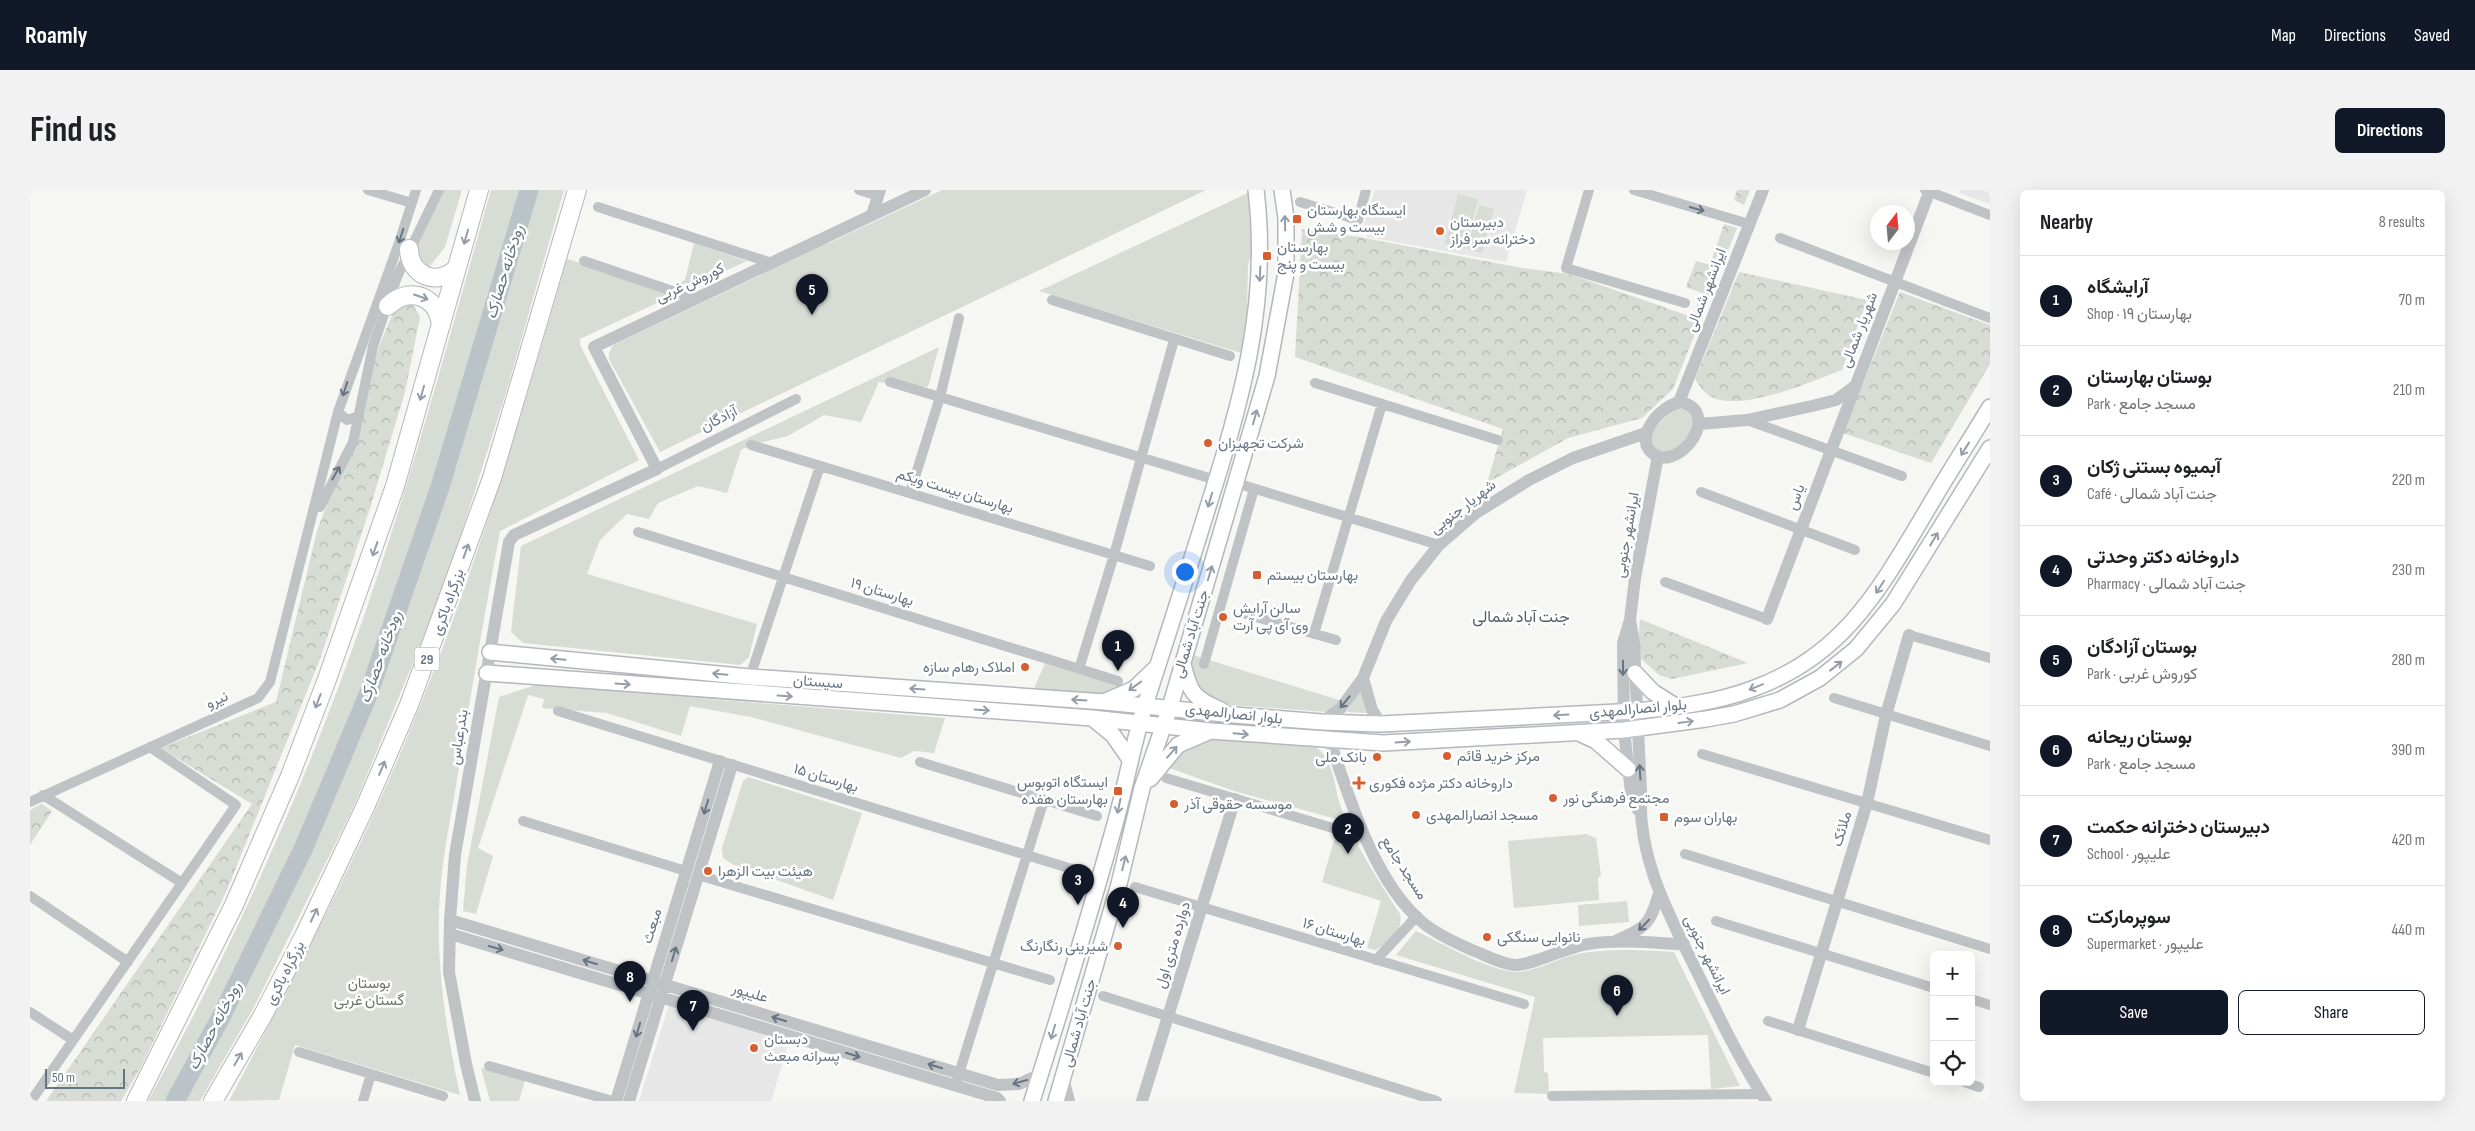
<!DOCTYPE html>
<html lang="en">
<head>
<meta charset="utf-8">
<style>
	body { margin:0; font-family:"Sofia Sans Condensed",Vazirmatn,sans-serif; background:#f2f2f2; color:#202124 }
	.controls { position:absolute; right:15px; bottom:15px; display:grid; overflow:hidden; border-radius:8px; box-shadow:0 5px 20px #0002 }
	.controls button { width:45px; height:45px; display:grid; place-items:center; padding:0; border:0; border-bottom:1px solid #e0e0e0; background:#fff; color:#202124; font:25px sans-serif }
	.compass { position:absolute; left:1840px; top:15px; width:45px; height:45px; border-radius:50%; background:#fff; box-shadow:0 5px 20px #0002; rotate:16deg }
	.scale { position:absolute; left:15px; bottom:12px; width:80px; box-sizing:border-box; padding-left:5px; border:2px solid #677582; border-top:0; font-size:14px; line-height:18px; white-space:nowrap; color:#677582; -webkit-text-stroke:4px #fff; paint-order:stroke }
	.you { position:absolute; left:1154px; top:381px; width:18px; height:18px; margin:-12px; border:4px solid #fff; border-radius:50%; background:#1a73e8; box-shadow:0 0 0 8px #1a73e833 }
	.badge { display:grid; place-items:center; width:32px; height:32px; border-radius:50%; background:#111827; color:#fff; font-size:16px; font-weight:700 }
	.pin { position:absolute; translate:-50% -41px; filter:drop-shadow(0 1px 2px #0008) }
	.pin::after { content:''; position:absolute; top:26px; width:18px; height:15px; background:inherit; clip-path:polygon(0 0,100% 0,50% 100%) }
	.list { margin:0; padding:0; list-style:none }
	h2 { display:flex; justify-content:space-between; align-items:center; height:65px; margin:0; padding:0 20px; font-size:21px }
	h2 small { font-size:16px; font-weight:400; color:#757577 }
	.list li { display:grid; grid-template-columns:32px 1fr auto; gap:15px; align-items:center; box-sizing:border-box; height:90px; padding:0 20px; border-top:1px solid #e0e0e0 }
	.list b { display:block; font-size:19px; white-space:nowrap }
	.list p { margin:0; font-size:16px; white-space:nowrap; color:#757577 }
	.list em { font-size:16px; font-style:normal; color:#757577 }
	.actions { display:flex; gap:10px; padding:15px 20px }
	.actions a { flex:1; padding:11px 0; border:1px solid #111827; border-radius:8px; text-align:center; font-size:18px; color:#111827 }
	.actions .main { background:#111827; color:#fff }
	.icon { flex:none; width:28px; height:28px; fill:none; stroke:currentColor; stroke-width:2; stroke-linecap:round; stroke-linejoin:round }
	.map { position:relative; flex:none; width:1960px; height:911px; overflow:hidden; border-radius:8px }
	header { display:flex; align-items:center; gap:30px; box-sizing:border-box; height:70px; padding:0 25px; background:#111827; color:#fff }
	header strong { font-size:24px }
	nav { display:flex; gap:28px; margin-inline-start:auto; font-size:18px }
	.intro { display:flex; align-items:center; justify-content:space-between; box-sizing:border-box; height:120px; padding:0 30px }
	h1 { margin:0; font-size:35px }
	.button { padding:12px 22px; border-radius:8px; background:#111827; color:#fff; font-size:18px; font-weight:700 }
	main { display:flex; gap:30px; padding:0 30px }
	aside { flex:1; background:#fff; border-radius:8px; box-shadow:0 5px 20px #0002 }
	.map>svg:first-child { display:block }
</style>
</head>
<body>
<header>
<strong>Roamly</strong>
<nav><a>Map</a><a>Directions</a><a>Saved</a></nav>
</header>
<div class="intro"><h1>Find us</h1><a class="button">Directions</a></div>
<main>
<div class="map">
<svg width="1960" height="911" viewBox="0 0 1960 911">
	<defs>
		<pattern id="forest-crowns" width="20" height="18" patternUnits="userSpaceOnUse" patternTransform="scale(1.25)"><rect width="20" height="18" fill="#d7dcd4"/><path d="M2 6a3 3 0 1 1 6 0M12 15a3 3 0 1 1 6 0" fill="none" stroke="#b2b7b1"/></pattern>
	</defs>
	<rect width="100%" height="100%" fill="#f6f6f3"/>
	<path fill="#e6e7e6" d="M1345 0H1497L1476 72 1337 47 1334 34Z
		M1930 0H1960V14L1929 3Z
		M639 815 759 851 741 911H609Z"/>
	<path fill="#d7dcd4" d="M414 0H432L415 57 397 80 389 73 386 59Z
		M461 0H534L478 196 416 392 325 614 224 817 170 911H118C204 755 277 592 335 423 383 284 421 141 461 0Z
		M912 0H1176L630 262 579 169V163L583 155 729 86 787 51 799 53Z
		M1218 3 1222 61 1218 75 1217 121 1211 163 1009 101Z
		M1428 4 1448 9 1435 59 1415 54Z
		M1449 15 1464 19 1452 63 1437 59Z
		M664 53 717 71 653 100 649 93 655 90Z
		M537 69 648 103 550 149V155L609 270 470 341C455 422 441 502 428 583 421 629 410 675 409 722 407 784 417 844 430 905L265 855 249 910 199 911C267 782 336 652 390 516 449 370 493 220 537 69Z
		M909 157 898 197 849 192 831 232 794 225 758 246 721 255 711 260 697 303 668 296 628 313 619 329 597 324 570 350 557 384 727 434 719 467 710 475 493 453 481 442 491 356Z
		M1645 216 1661 221 1665 238 1641 264 1627 261 1620 250 1622 241Z
		M1163 465 1312 511 1297 522 1188 514 1175 509 1160 490Z
		M1015 474 1097 498 1082 506 1003 500Z
		M506 495 915 528 904 563 884 561 871 568 721 527 660 516 651 546 577 523 512 518 514 509 498 505 448 658 463 666 446 724 433 721 437 675 469 507Z
		M1331 497 1336 523 1317 522Z
		M1182 548 1285 557C1302 567 1304 591 1308 608 1320 649 1348 689 1370 724 1374 741 1358 752 1346 760L1337 758 1351 711 1292 692 1310 630 1204 601 1134 576 1148 559Z
		M718 587 832 623 803 710 702 674 693 668 692 658 713 591Z
		M1556 644 1566 648 1571 686 1568 688 1569 710 1484 718 1478 651Z
		M1597 711 1599 732 1549 736 1548 715Z
		M1386 741C1414 754 1448 775 1478 781 1501 786 1526 768 1548 764 1580 758 1611 760 1644 762L1710 896 1681 899 1678 845 1513 848 1514 882 1518 883 1519 904 1484 903 1505 807 1366 765Z
		M451 878 495 890 489 911H460Z"/>
	<path fill="url(#forest-crowns)" d="M1707 0H1720L1714 15 1704 10Z
		M1694 34 1707 38 1643 199 1612 228 1538 248 1457 293 1473 239 1265 167 1272 39 1329 47 1492 78 1539 84 1662 127 1672 103 1656 97 1666 71 1680 75Z
		M1709 82 1837 110 1812 180C1782 191 1705 226 1677 204 1672 200 1668 194 1665 189Z
		M1870 102 1960 135V174L1901 273 1813 243Z
		M381 111 390 127 375 202 341 315 290 469 197 700 111 877 91 911H16L222 614 130 558 246 512 287 341 304 295 325 254 347 161 366 116Z
		M1610 429 1718 473 1642 489 1629 485 1607 465Z
		M12 614 22 621 0 655V620Z"/>
	<g fill="none" stroke-linecap="round" stroke-linejoin="round">
		<path stroke="#b9c3c8" stroke-width="19" d="M145 911 190 829 274 657 338 505 410 297 499 0"/>
		<g stroke="#b4b8bc" stroke-width="18">
			<path id="secondary" d="M460 462 720 487 1075 512 1204 525 1292 532 1351 534 1607 521C1646 517 1685 513 1722 499 1814 466 1850 399 1897 320 1917 285 1939 252 1960 217
				M1153 474C1160 503 1163 508 1191 520
				M457 483 1062 528 1181 541 1353 553 1594 540 1676 529 1704 524 1750 510 1790 488 1826 459 1863 414 1960 258
				M1605 483 1623 502 1647 517
				M1076 511 1104 499 1127 477
				M1062 528 1083 545 1099 568
				M1549 543 1566 551 1598 579
				M1120 589 1148 555 1178 542
				M1002 911C1031 819 1059 727 1085 634 1096 594 1103 554 1115 515 1136 450 1157 385 1177 320 1211 212 1240 115 1226 0
				M1026 911 1089 694 1112 598 1140 517 1237 186 1256 83V28L1252 0"/>
		</g>
		<g stroke="#b4b7ba" stroke-width="20">
			<path id="trunk" d="M379 59C380 86 407 97 427 78
				M358 116C379 96 407 105 411 135
				M106 911 204 715 260 586 296 492 365 296 449 0
				M183 911 233 825 274 746 336 615 379 515 462 288 547 0"/>
		</g>
		<path stroke="#bfc3c6" stroke-width="10" d="M338 0 382 13
			M829 0 848 6
			M1559 0 1536 78 1655 113
			M1604 0 1719 34
			M1895 0 1960 25
			M1270 12 1328 30 1336 0
			M568 17 742 73
			M1750 48 1960 128
			M554 71 666 109
			M1022 110 1200 166
			M860 192 1186 290
			M1285 193 1468 250
			M308 222 317 230 329 226
			M1717 230 1872 286
			M721 255 1120 376
			M627 279 766 209
			M1206 293 1409 355
			M1671 302 1825 360
			M880 303 910 207 929 128
			M290 317 323 252 343 156 367 87 409 0
			M608 342 1088 491
			M1635 392 1737 429
			M1216 424 1306 450
			M1284 444 1352 214
			M1879 445 1960 468
			M1174 474 1224 299
			M1049 479 1084 365 1144 150
			M720 487 790 276
			M1804 508 1960 556
			M528 521 1055 683
			M1672 564 1960 650
			M890 572 1067 626
			M1136 588 1306 639
			M13 605 152 693
			M0 612 228 508 240 492 308 222 369 53 386 0
			M493 631 656 681
			M1655 664 1960 759
			M668 685 1020 790
			M1105 697 1494 814
			M0 706 98 772
			M1686 731 1904 798
			M1346 770 1387 726
			M1073 806 1407 911
			M1941 809 1960 815
			M0 822 43 850
			M1738 831 1904 883
			M269 862 413 906
			M459 876 583 911
			M927 890 1014 610
			M1934 892 1949 897
			M1522 906 1731 904
			M1 911 206 615 120 557
			M333 911 341 884"/>
		<path stroke="#bfc3c6" stroke-width="12" d="M842 25 850 0
			M1649 212 1733 0
			M1651 212C1693 223 1650 280 1625 265 1600 250 1631 214 1651 212Z
			M1669 234 1717 230 1782 216 1806 210 1825 196
			M1737 429 1900 0
			M1600 430 1604 453 1611 602C1607 669 1640 726 1668 784 1689 827 1710 871 1736 911
			M1333 488 1342 520 1351 534
			M1292 532 1311 518 1333 488 1356 431 1381 390 1409 355 1446 323 1499 290 1543 268 1616 243
			M1300 551C1319 608 1345 693 1392 732 1406 744 1426 753 1442 760 1455 765 1471 774 1485 775 1504 775 1536 757 1558 754 1589 749 1623 753 1654 754
			M1608 620 1601 603 1594 540 1593 453 1600 430 1605 388 1628 266
			M420 730 968 895 989 894 1011 884
			M420 744 967 908 970 911
			M1586 751C1616 737 1620 735 1629 703
			M1768 840 1837 613 1856 525 1879 445
			M1033 888 1039 911
			M445 911 436 874 419 782 420 730 425 665 479 352 484 345 627 279 564 157 895 0
			M586 911 690 571
			M599 911 702 575
			M1112 911 1205 609"/>
		<use href="#secondary" stroke="#fff" stroke-width="15"/>
		<use href="#trunk" stroke="#fff" stroke-width="18"/>
	</g>
	<defs><path id="oneway-shaft" d="M-6 0H5M1.5-3L5.5 0L1.5 3" fill="none" stroke-width="1.6" stroke-linecap="round" stroke-linejoin="round" transform="scale(1.25)"/></defs>
	<g stroke="#677582">
		<use href="#oneway-shaft" transform="translate(1667 19) rotate(16)"/>
		<use href="#oneway-shaft" transform="translate(371 46) rotate(108)"/>
		<use href="#oneway-shaft" transform="translate(315 199) rotate(108)"/>
		<use href="#oneway-shaft" transform="translate(306 283) rotate(-60)"/>
		<use href="#oneway-shaft" transform="translate(1593 478) rotate(90)"/>
		<use href="#oneway-shaft" transform="translate(1315 512) rotate(129)"/>
		<use href="#oneway-shaft" transform="translate(1610 582) rotate(-93)"/>
		<use href="#oneway-shaft" transform="translate(676 617) rotate(107)"/>
		<use href="#oneway-shaft" transform="translate(1614 735) rotate(134)"/>
		<use href="#oneway-shaft" transform="translate(466 758) rotate(16)"/>
		<use href="#oneway-shaft" transform="translate(644 764) rotate(-73)"/>
		<use href="#oneway-shaft" transform="translate(560 772) rotate(-163)"/>
		<use href="#oneway-shaft" transform="translate(749 829) rotate(-163)"/>
		<use href="#oneway-shaft" transform="translate(608 840) rotate(107)"/>
		<use href="#oneway-shaft" transform="translate(823 865) rotate(17)"/>
		<use href="#oneway-shaft" transform="translate(905 876) rotate(-163)"/>
		<use href="#oneway-shaft" transform="translate(990 892) rotate(165)"/>
	</g>
	<g stroke="#959ea8">
		<use href="#oneway-shaft" transform="translate(1255 33) rotate(-91)"/>
		<use href="#oneway-shaft" transform="translate(436 47) rotate(106)"/>
		<use href="#oneway-shaft" transform="translate(1230 84) rotate(93)"/>
		<use href="#oneway-shaft" transform="translate(391 107) rotate(19)"/>
		<use href="#oneway-shaft" transform="translate(392 203) rotate(106)"/>
		<use href="#oneway-shaft" transform="translate(1225 227) rotate(-74)"/>
		<use href="#oneway-shaft" transform="translate(1935 259) rotate(122)"/>
		<use href="#oneway-shaft" transform="translate(1180 310) rotate(107)"/>
		<use href="#oneway-shaft" transform="translate(1904 349) rotate(-59)"/>
		<use href="#oneway-shaft" transform="translate(345 359) rotate(109)"/>
		<use href="#oneway-shaft" transform="translate(436 361) rotate(-70)"/>
		<use href="#oneway-shaft" transform="translate(1180 383) rotate(-73)"/>
		<use href="#oneway-shaft" transform="translate(1850 397) rotate(123)"/>
		<use href="#oneway-shaft" transform="translate(528 469) rotate(-175)"/>
		<use href="#oneway-shaft" transform="translate(1806 476) rotate(-38)"/>
		<use href="#oneway-shaft" transform="translate(690 484) rotate(-175)"/>
		<use href="#oneway-shaft" transform="translate(593 494) rotate(4)"/>
		<use href="#oneway-shaft" transform="translate(1105 496) rotate(144)"/>
		<use href="#oneway-shaft" transform="translate(1726 497) rotate(158)"/>
		<use href="#oneway-shaft" transform="translate(887 499) rotate(-176)"/>
		<use href="#oneway-shaft" transform="translate(755 506) rotate(4)"/>
		<use href="#oneway-shaft" transform="translate(1049 510) rotate(-176)"/>
		<use href="#oneway-shaft" transform="translate(288 511) rotate(111)"/>
		<use href="#oneway-shaft" transform="translate(952 520) rotate(4)"/>
		<use href="#oneway-shaft" transform="translate(1531 525) rotate(177)"/>
		<use href="#oneway-shaft" transform="translate(1656 532) rotate(-8)"/>
		<use href="#oneway-shaft" transform="translate(1211 544) rotate(5)"/>
		<use href="#oneway-shaft" transform="translate(1373 552) rotate(-4)"/>
		<use href="#oneway-shaft" transform="translate(1142 562) rotate(-48)"/>
		<use href="#oneway-shaft" transform="translate(352 578) rotate(-67)"/>
		<use href="#oneway-shaft" transform="translate(1089 616) rotate(102)"/>
		<use href="#oneway-shaft" transform="translate(1094 673) rotate(-76)"/>
		<use href="#oneway-shaft" transform="translate(284 725) rotate(-65)"/>
		<use href="#oneway-shaft" transform="translate(1023 842) rotate(107)"/>
		<use href="#oneway-shaft" transform="translate(208 869) rotate(-60)"/>
	</g>
	<g fill="#d75e31" stroke="#fff" stroke-width="2">
		<rect x="1262" y="24" width="10" height="10" rx="2.5"/>
		<circle cx="1410" cy="41" r="5"/>
		<rect x="1232" y="61" width="10" height="10" rx="2.5"/>
		<circle cx="1178" cy="253" r="5"/>
		<rect x="1222" y="380" width="10" height="10" rx="2.5"/>
		<circle cx="1193" cy="427" r="5"/>
		<circle cx="995" cy="477" r="5"/>
		<circle cx="1417" cy="566" r="5"/>
		<circle cx="1347" cy="567" r="5"/>
		<path d="M1326.5 585.5h5v5h5v5h-5v5h-5v-5h-5v-5h5z"/>
		<rect x="1083" y="596" width="10" height="10" rx="2.5"/>
		<circle cx="1523" cy="608" r="5"/>
		<circle cx="1144" cy="614" r="5"/>
		<circle cx="1386" cy="625" r="5"/>
		<rect x="1629" y="622" width="10" height="10" rx="2.5"/>
		<circle cx="678" cy="681" r="5"/>
		<circle cx="1457" cy="747" r="5"/>
		<circle cx="1088" cy="756" r="5"/>
		<circle cx="724" cy="858" r="5"/>
	</g>
	<g text-anchor="middle" dominant-baseline="central" stroke-width="5" stroke-linejoin="round" paint-order="stroke">
		<rect fill="#fff" stroke="#959ea8" stroke-width="1" x="384.5" y="457.5" width="25" height="23" rx="4"/>
		<g font-size="14" font-weight="bold" fill="#677582">
			<text x="397" y="469">29</text>
		</g>
		<g font-size="15" fill="#677582" stroke="#fff" text-anchor="start">
			<text x="1277" y="20">ایستگاه بهارستان<tspan x="1277" dy="17">بیست و شش</tspan></text>
			<text x="1420" y="32">دبیرستان<tspan x="1420" dy="17">دخترانه سر فراز</tspan></text>
			<text x="1247" y="57">بهارستان<tspan x="1247" dy="17">بیست و پنج</tspan></text>
			<text x="1188" y="253">شرکت تجهیزان</text>
			<text x="1237" y="385">بهارستان بیستم</text>
			<text x="1203" y="418">سالن آرایش<tspan x="1203" dy="17">وی آی پی آرت</tspan></text>
			<text x="985" y="477" text-anchor="end">املاک رهام سازه</text>
			<text x="1427" y="566">مرکز خرید قائم</text>
			<text x="1337" y="567" text-anchor="end">بانک ملی</text>
			<text x="1078" y="592" text-anchor="end">ایستگاه اتوبوس<tspan x="1078" dy="17">بهارستان هفده</tspan></text>
			<text x="1339" y="593">داروخانه دکتر مژده فکوری</text>
			<text x="1533" y="608">مجتمع فرهنگی نور</text>
			<text x="1154" y="614">موسسه حقوقی آذر</text>
			<text x="1396" y="625">مسجد انصارالمهدی</text>
			<text x="1644" y="627">بهاران سوم</text>
			<text x="688" y="681">هیئت بیت الزهرا</text>
			<text x="1467" y="747">نانوایی سنگکی</text>
			<text x="1078" y="756" text-anchor="end">شیرینی رنگارنگ</text>
			<text x="734" y="849">دبستان<tspan x="734" dy="17">پسرانه مبعث</tspan></text>
		</g>
		<g font-size="15" fill="#677582" stroke="#fff">
			<text transform="translate(660 93) rotate(-25)">کوروش غربی</text>
			<text transform="translate(1676 100) rotate(-69)">ایرانشهر شمالی</text>
			<text transform="translate(1829 140) rotate(-69)">شهریار شمالی</text>
			<text transform="translate(689 229) rotate(-27)">آزادگان</text>
			<text transform="translate(925 301) rotate(17)">بهارستان بیست ویکم</text>
			<text transform="translate(1766 307) rotate(-69)">یاس</text>
			<text transform="translate(1433 317) rotate(-38)">شهریار جنوبی</text>
			<text transform="translate(1597 345) rotate(-80)">ایرانشهر جنوبی</text>
			<text transform="translate(852 402) rotate(17)">بهارستان ۱۹</text>
			<text transform="translate(418 412) rotate(-70)">بزرگراه باکری</text>
			<text transform="translate(1161 444) rotate(-73)">جنت آباد شمالی</text>
			<text transform="translate(788 492) rotate(4)">سیستان</text>
			<text transform="translate(187 510) rotate(-24)">نیرو</text>
			<text transform="translate(1608 519) rotate(-5)">بلوار انصارالمهدی</text>
			<text transform="translate(1204 524) rotate(6)">بلوار انصارالمهدی</text>
			<text transform="translate(429 547) rotate(-81)">بندرعباس</text>
			<text transform="translate(796 588) rotate(17)">بهارستان ۱۵</text>
			<text transform="translate(1812 639) rotate(-73)">ملائک</text>
			<text transform="translate(1374 678) rotate(57)">مسجد جامع</text>
			<text transform="translate(622 736) rotate(-73)">مبعث</text>
			<text transform="translate(1304 742) rotate(17)">بهارستان ۱۶</text>
			<text transform="translate(1143 755) rotate(-73)">دوارده متری اول</text>
			<text transform="translate(1677 765) rotate(64)">ایرانشهر جنوبی</text>
			<text transform="translate(255 783) rotate(-63)">بزرگراه باکری</text>
			<text transform="translate(720 803) rotate(17)">علیپور</text>
			<text transform="translate(1049 833) rotate(-74)">جنت آباد شمالی</text>
		</g>
		<g font-size="15" fill="#687965" stroke="#fff">
			<text x="339" y="793">بوستان<tspan x="339" dy="17">گستان غربی</tspan></text>
		</g>
		<g font-size="16" font-style="italic" fill="#63767f" stroke="#fff">
			<text transform="translate(475 82) rotate(-73)">رودخانه حصارک</text>
			<text transform="translate(351 467) rotate(-70)">رودخانه حصارک</text>
			<text transform="translate(185 836) rotate(-62)">رودخانه حصارک</text>
		</g>
		<g font-size="16" fill="#545e67" stroke="#fff">
			<text x="1491" y="427">جنت‌ آباد شمالی</text>
		</g>
	</g>
</svg>
<div class="controls">
<button>+</button>
<button>−</button>
<button><svg class="icon" aria-label="locate" viewBox="0 0 24 24"><circle cx="12" cy="12" r="6"/><path d="M12 2v4M12 18v4M2 12h4M18 12h4"/></svg></button>
</div>
<svg class="compass" viewBox="-18 -18 36 36"><path d="M0-13l5 13h-10z" fill="#e53935"/><path d="M0 13l5-13h-10z" fill="#757577"/></svg>
<div class="scale">50 m</div>
<div class="you"></div>
<div class="pin badge" style="left:1088px;top:481px">1</div>
<div class="pin badge" style="left:1318px;top:664px">2</div>
<div class="pin badge" style="left:1048px;top:715px">3</div>
<div class="pin badge" style="left:1093px;top:738px">4</div>
<div class="pin badge" style="left:782px;top:125px">5</div>
<div class="pin badge" style="left:1587px;top:826px">6</div>
<div class="pin badge" style="left:663px;top:841px">7</div>
<div class="pin badge" style="left:600px;top:812px">8</div>
</div>
<aside>
<h2>Nearby<small>8 results</small></h2>
<ul class="list">
<li><span class="badge">1</span><div><b>آرایشگاه</b><p>Shop · بهارستان ۱۹</p></div><em>70 m</em></li>
<li><span class="badge">2</span><div><b>بوستان بهارستان</b><p>Park · مسجد جامع</p></div><em>210 m</em></li>
<li><span class="badge">3</span><div><b>آبمیوه بستنی ژکان</b><p>Café · جنت آباد شمالی</p></div><em>220 m</em></li>
<li><span class="badge">4</span><div><b>داروخانه دکتر وحدتی</b><p>Pharmacy · جنت آباد شمالی</p></div><em>230 m</em></li>
<li><span class="badge">5</span><div><b>بوستان آزادگان</b><p>Park · کوروش غربی</p></div><em>280 m</em></li>
<li><span class="badge">6</span><div><b>بوستان ریحانه</b><p>Park · مسجد جامع</p></div><em>390 m</em></li>
<li><span class="badge">7</span><div><b>دبیرستان دخترانه حکمت</b><p>School · علیپور</p></div><em>420 m</em></li>
<li><span class="badge">8</span><div><b>سوپرمارکت</b><p>Supermarket · علیپور</p></div><em>440 m</em></li>
</ul>
<div class="actions"><a class="main">Save</a><a>Share</a></div>
</aside>
</main>
</body>
</html>
